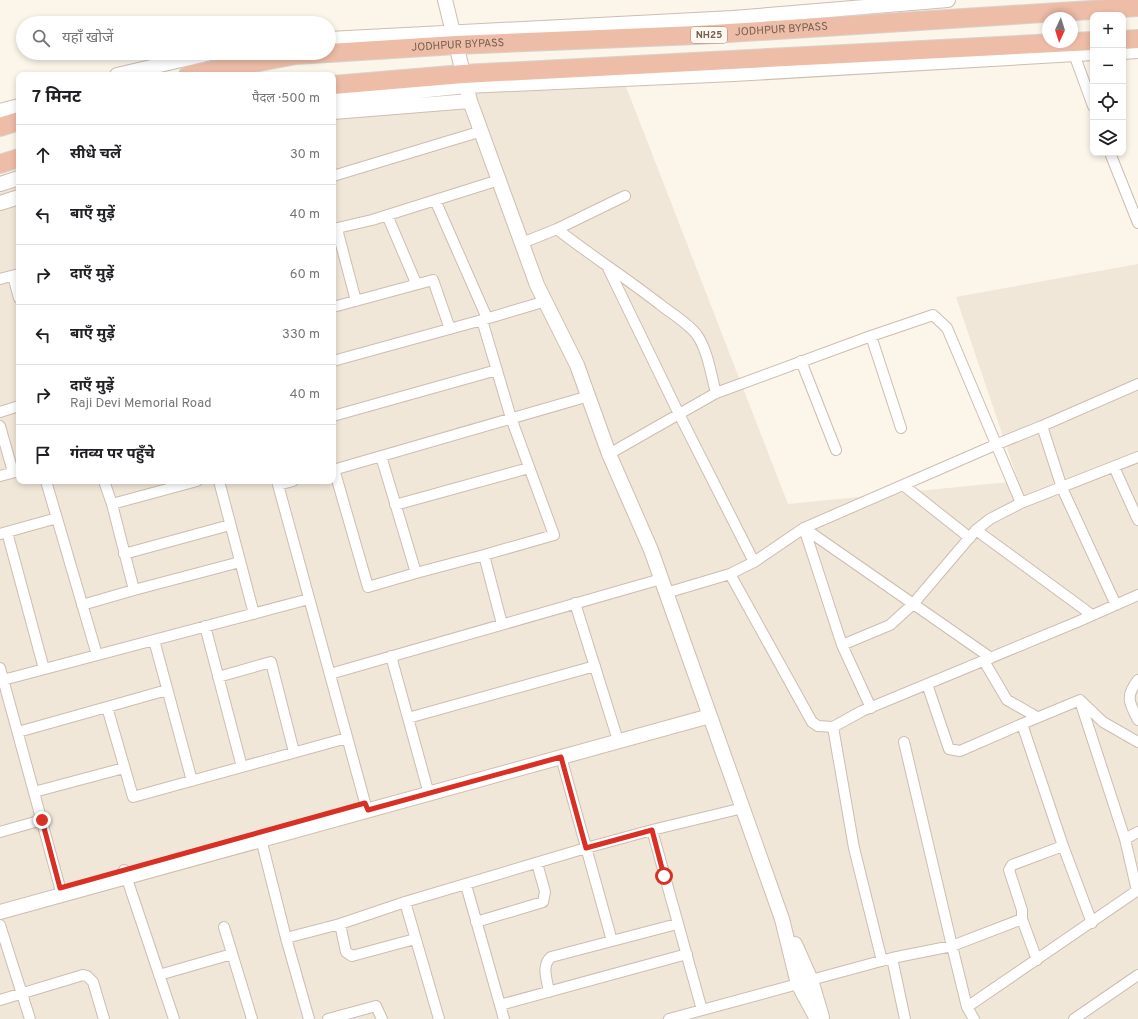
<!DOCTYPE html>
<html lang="hi">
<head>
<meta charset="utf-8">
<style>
	body { margin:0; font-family:Overpass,"Noto Sans Devanagari",sans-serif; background:#f6f6f6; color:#202124 }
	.controls { position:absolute; right:12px; top:12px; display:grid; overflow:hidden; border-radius:8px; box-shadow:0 2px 6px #0003 }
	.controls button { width:36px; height:36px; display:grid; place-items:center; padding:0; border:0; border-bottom:1px solid #e0e0e0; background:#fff; color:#202124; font:20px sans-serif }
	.compass { position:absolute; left:1042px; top:12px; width:36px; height:36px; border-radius:50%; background:#fff; box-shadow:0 2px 6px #0003; rotate:184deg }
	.stop { position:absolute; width:12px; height:12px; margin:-9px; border:3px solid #d93025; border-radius:50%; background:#fff }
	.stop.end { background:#d93025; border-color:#fff; box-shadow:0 1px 4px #0008 }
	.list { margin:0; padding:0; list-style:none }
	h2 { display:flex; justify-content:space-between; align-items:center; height:52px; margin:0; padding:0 16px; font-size:17px }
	h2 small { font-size:13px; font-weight:400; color:#757577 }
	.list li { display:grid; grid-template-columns:26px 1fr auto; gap:12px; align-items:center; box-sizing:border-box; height:60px; padding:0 16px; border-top:1px solid #e0e0e0 }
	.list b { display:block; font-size:15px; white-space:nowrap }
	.list p { margin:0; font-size:13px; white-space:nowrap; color:#757577 }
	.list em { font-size:13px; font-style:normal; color:#757577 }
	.icon { flex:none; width:22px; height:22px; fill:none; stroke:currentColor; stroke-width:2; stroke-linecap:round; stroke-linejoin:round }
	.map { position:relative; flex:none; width:1138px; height:1019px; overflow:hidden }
	.search { position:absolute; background:#fff; box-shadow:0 2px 6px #0003; left:16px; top:16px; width:320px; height:44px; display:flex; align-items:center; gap:10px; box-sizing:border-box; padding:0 14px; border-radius:22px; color:#757577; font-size:15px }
	.panel { position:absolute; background:#fff; box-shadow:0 2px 6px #0003; left:16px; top:72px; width:320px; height:412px; border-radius:8px }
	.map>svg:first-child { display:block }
</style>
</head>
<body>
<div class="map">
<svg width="1138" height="1019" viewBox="0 0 1138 1019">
	<rect width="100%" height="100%" fill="#fbf5ea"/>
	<path fill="#f1e7d9" d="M625 84 788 504 1018 481 956 297 1138 264V1019H0V182L19 176V481H333V96Z"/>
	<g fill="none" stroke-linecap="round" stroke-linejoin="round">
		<g stroke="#ccbdb1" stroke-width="12">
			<path id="street" d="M1074 54 1093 106
				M1110 153 1138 223
				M333 176 482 131
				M435 200 487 318
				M387 215 416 283
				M333 229 372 220 499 180
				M337 229 356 301
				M557 229 625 196
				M522 243 557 229C591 256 628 279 662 306 674 315 689 324 697 335 708 351 711 375 716 393
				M608 268 679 414 754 562
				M13 276 19 298
				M0 279 19 274
				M333 307 433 280 450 329
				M871 336 901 428
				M333 361 482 320
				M801 361 836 450
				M0 412 19 406
				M333 416 497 370
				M0 426 13 472
				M609 454 716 393 871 336 933 315 947 328 1021 503
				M381 456 416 573 484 555
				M1114 467 1138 520
				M334 469 368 587 416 573
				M333 470 589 396
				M0 476 19 471
				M46 481 97 655
				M104 481 112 504 197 481
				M219 481 254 614
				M277 481 367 810
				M278 485 293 481
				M903 485 970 538
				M395 505 529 468
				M804 528 995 445 1042 426
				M804 528 991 658
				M976 530 1092 615
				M7 532 44 669
				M0 534 57 518
				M124 554 230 525
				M730 574 754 562 804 528 842 645 871 708
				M134 590 240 562
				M666 593 730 574 812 722 818 726 833 727 854 848 882 961
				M575 603 616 734
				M82 605 134 590 112 504
				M1116 605 1062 488 1042 426 1138 384
				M502 624 484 555 554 535 511 418 482 320 546 301
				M205 626 242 767
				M154 640 192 781
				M842 645 890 625 913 604 976 530 990 519 1021 503 1138 457
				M391 656 427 787
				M984 661 1007 700 1037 717
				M0 668 62 895
				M330 674 661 579
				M218 677 271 662 294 752
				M3 680 309 599
				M1138 680C1125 696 1129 703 1138 720
				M927 684 949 749 960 751 1022 724
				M1081 704 1125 839 1137 891
				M107 707 167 690
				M408 718 595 666
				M833 727 862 711 1077 622 1138 595
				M18 732 107 707 133 797 347 738
				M904 742 952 946 1022 919V910L1009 870 1012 865 1063 846 1092 923
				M34 792 124 768
				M652 830 702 1010
				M0 832 42 820
				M261 839 286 938 340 924 405 902 586 848 652 830 743 808
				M1125 839 1138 832
				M1063 846 1022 724 1080 700 1103 722 1138 742
				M124 870 174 1019
				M466 885 504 1019
				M405 902 439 1019
				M1022 919 1037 960
				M476 922 543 902 545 892 537 863
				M340 924 346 952 352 956 415 939
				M0 925 30 1019
				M224 927 252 1019
				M286 938 309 1019
				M612 941 677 924
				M892 958 952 946 967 1007 974 1019
				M159 975 232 954
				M811 980 892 958 905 1019
				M549 992C547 979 541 966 551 957L612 941 561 757
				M0 1000 83 975 87 976 93 982 104 1019
				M500 1005 687 954
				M967 1007 1138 890
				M328 1019 376 1006 382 1019
				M669 1019 798 984
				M1074 1019 1138 975"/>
		</g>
		<g stroke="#cebeaf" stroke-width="16">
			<path id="secondary" d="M445 0 470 101 537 285 577 365 609 454 651 550 782 919 798 984 817 1019
				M329 39 733 18 948 0
				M1123 52 1138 51
				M117 75 211 53
				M333 100 466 86 734 74 1093 53
				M0 111 19 106
				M333 112 470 101
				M0 184 19 178
				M0 203 19 197
				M0 912 710 716
				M795 944 811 980 822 1017"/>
		</g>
		<g stroke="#d8d2ce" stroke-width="20">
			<g id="highway">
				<path d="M1123 40 1138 39"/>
				<path id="s1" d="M329 53 456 45 697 35 1138 7"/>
				<path d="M188 75 296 55 327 53"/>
				<path d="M333 85 463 74 1093 41"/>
				<path d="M0 127 19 121"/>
				<path d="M0 164 19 158"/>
			</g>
		</g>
		<use href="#street" stroke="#fff" stroke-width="10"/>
		<use href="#secondary" stroke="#fff" stroke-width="14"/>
		<use href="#highway" stroke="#eebda8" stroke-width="18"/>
	</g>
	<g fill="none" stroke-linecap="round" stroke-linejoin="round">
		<path stroke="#d93025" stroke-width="5" d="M42 820 60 888 365 803 368 810 561 757 586 848 652 830 664 876"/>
	</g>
	<g text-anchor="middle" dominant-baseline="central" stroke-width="3" stroke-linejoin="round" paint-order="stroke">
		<rect fill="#fdf9f0" stroke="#9c8c80" stroke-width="1" x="691" y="27" width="36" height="16" rx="3"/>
		<g font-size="10" font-weight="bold" fill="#735e50">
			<text x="709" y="35">NH25</text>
		</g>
		<g font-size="11" fill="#735e50" stroke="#fdf9f0">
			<text stroke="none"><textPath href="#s1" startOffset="453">JODHPUR BYPASS</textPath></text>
			<text stroke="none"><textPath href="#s1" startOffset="129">JODHPUR BYPASS</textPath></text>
		</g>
	</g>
</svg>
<div class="controls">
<button>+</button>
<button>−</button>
<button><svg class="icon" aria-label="locate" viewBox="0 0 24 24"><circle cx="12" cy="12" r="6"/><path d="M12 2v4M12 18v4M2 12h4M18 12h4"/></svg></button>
<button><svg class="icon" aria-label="layers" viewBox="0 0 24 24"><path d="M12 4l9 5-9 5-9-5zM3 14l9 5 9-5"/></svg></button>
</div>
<svg class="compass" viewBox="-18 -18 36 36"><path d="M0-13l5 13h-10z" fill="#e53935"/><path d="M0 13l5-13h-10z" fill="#757577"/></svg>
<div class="stop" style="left:664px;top:876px"></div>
<div class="stop end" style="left:42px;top:820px"></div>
<div class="search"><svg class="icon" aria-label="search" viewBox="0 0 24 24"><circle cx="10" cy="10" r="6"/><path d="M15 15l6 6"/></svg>यहाँ खोजें</div>
<section class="panel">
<h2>7 मिनट<small>पैदल · 500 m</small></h2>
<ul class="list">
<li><svg class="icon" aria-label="ahead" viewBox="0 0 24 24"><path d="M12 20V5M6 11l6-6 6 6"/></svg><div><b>सीधे चलें</b></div><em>30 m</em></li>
<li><svg class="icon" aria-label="left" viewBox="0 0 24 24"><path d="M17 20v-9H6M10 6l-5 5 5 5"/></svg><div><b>बाएँ मुड़ें</b></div><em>40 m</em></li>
<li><svg class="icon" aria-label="right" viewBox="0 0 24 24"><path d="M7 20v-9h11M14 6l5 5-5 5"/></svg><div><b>दाएँ मुड़ें</b></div><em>60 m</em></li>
<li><svg class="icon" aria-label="left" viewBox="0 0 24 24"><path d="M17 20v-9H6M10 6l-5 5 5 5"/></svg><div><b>बाएँ मुड़ें</b></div><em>330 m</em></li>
<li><svg class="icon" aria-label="right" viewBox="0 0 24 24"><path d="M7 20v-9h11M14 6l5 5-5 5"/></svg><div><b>दाएँ मुड़ें</b><p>Raji Devi Memorial Road</p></div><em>40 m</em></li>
<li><svg class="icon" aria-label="arrive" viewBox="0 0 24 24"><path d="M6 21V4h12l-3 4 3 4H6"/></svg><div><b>गंतव्य पर पहुँचे</b></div></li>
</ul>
</section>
</div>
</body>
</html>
